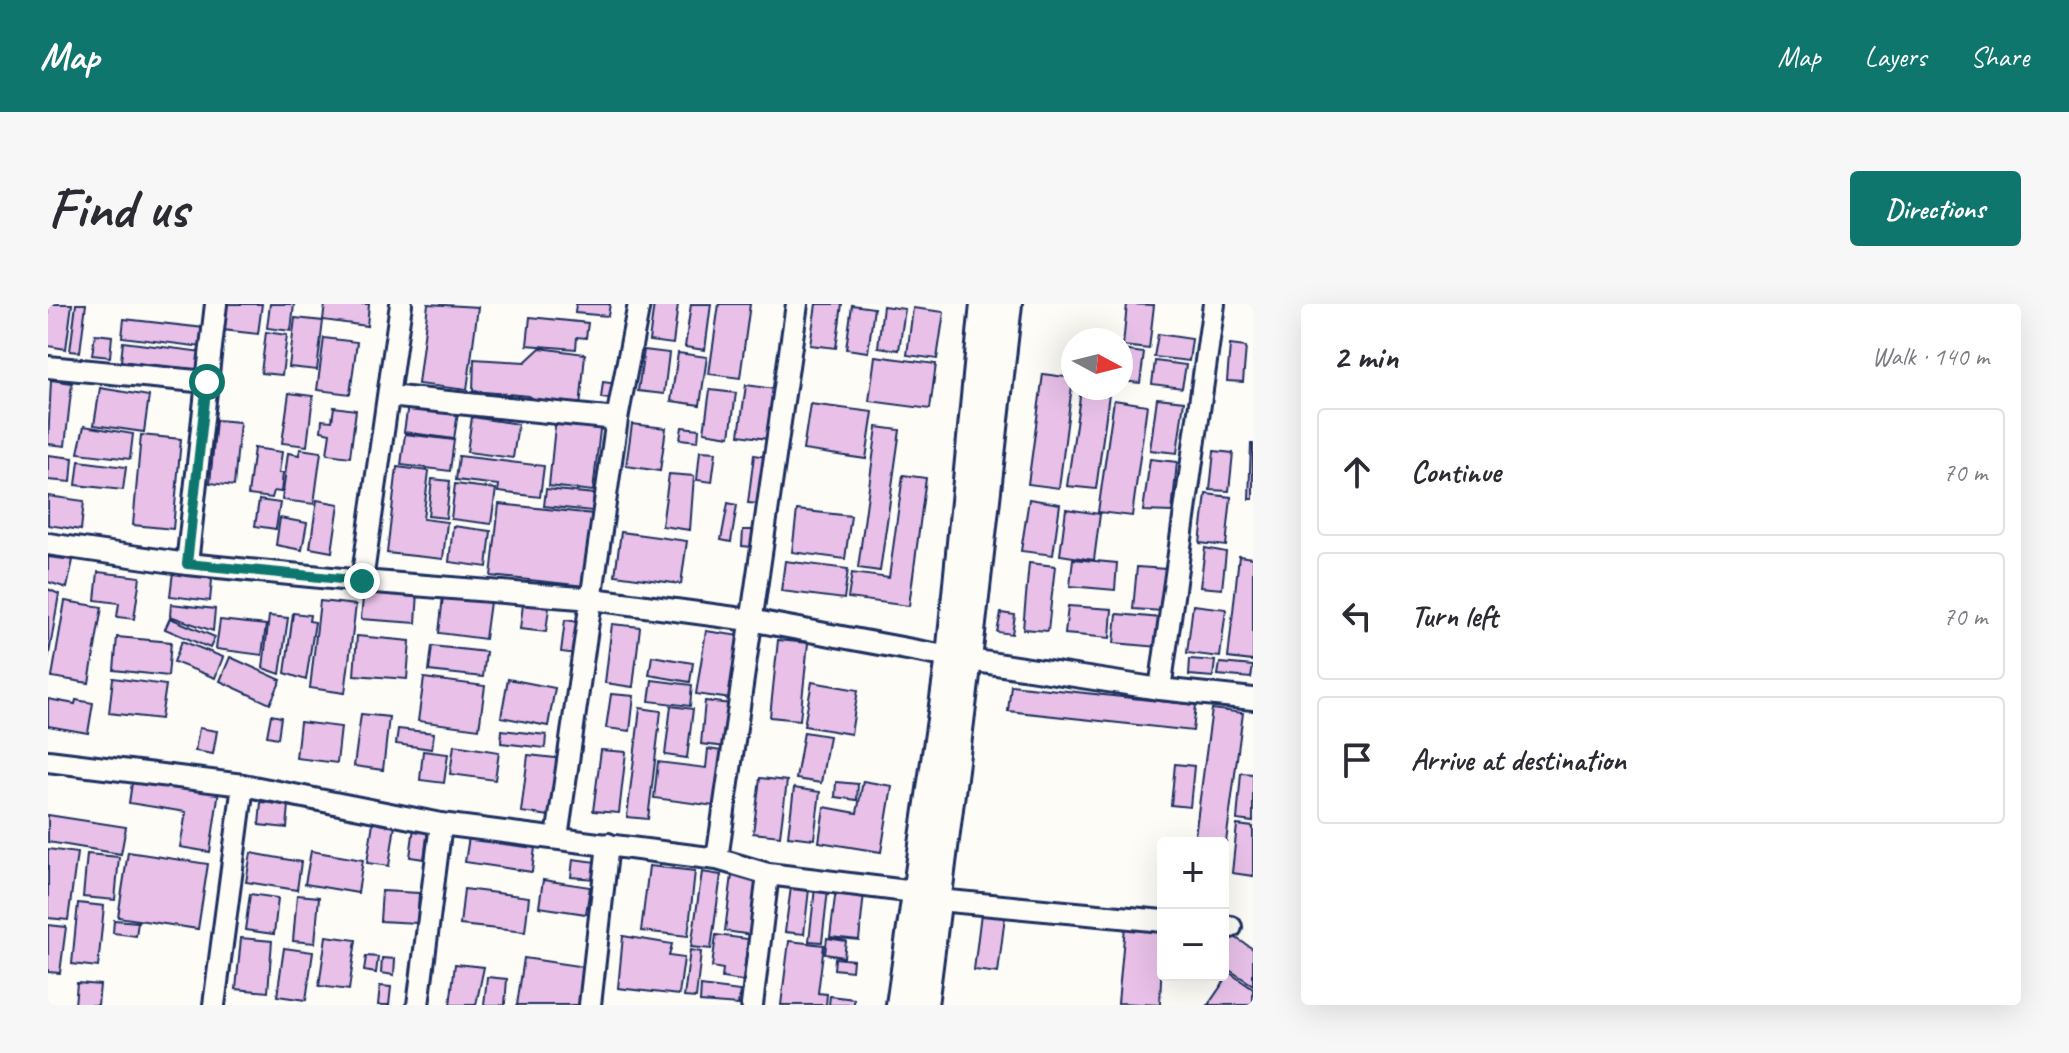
<!DOCTYPE html>
<html lang="en">
<head>
<meta charset="utf-8">
<style>
	body { margin:0; font-family:Caveat,sans-serif; background:#f7f7f7; color:#2b2b33 }
	.controls { position:absolute; right:24px; bottom:24px; display:grid; overflow:hidden; border-radius:8px; box-shadow:0 8px 32px #0002 }
	.controls button { width:72px; height:72px; display:grid; place-items:center; padding:0; border:0; border-bottom:2px solid #e1e1e2; background:#fff; color:#2b2b33; font:40px sans-serif }
	.compass { position:absolute; left:1013px; top:24px; width:72px; height:72px; border-radius:50%; background:#fff; box-shadow:0 8px 32px #0002; rotate:97deg }
	.stop { position:absolute; width:24px; height:24px; margin:-18px; border:6px solid #0f766e; border-radius:50%; background:#fff }
	.stop.end { background:#0f766e; border-color:#fff; box-shadow:0 2px 8px #0008 }
	.list { margin:0; padding:0; list-style:none }
	h2 { display:flex; justify-content:space-between; align-items:center; height:104px; margin:0; padding:0 32px; font-size:34px }
	h2 small { font-size:26px; font-weight:400; color:#7c7c81 }
	.list li { display:grid; grid-template-columns:52px 1fr auto; gap:24px; align-items:center; box-sizing:border-box; height:128px; margin:0 16px 16px; padding:0 16px; border:2px solid #e1e1e2; border-radius:8px }
	.list b { display:block; font-size:30px; white-space:nowrap }
	.list em { font-size:26px; font-style:normal; color:#7c7c81 }
	.icon { flex:none; width:44px; height:44px; fill:none; stroke:currentColor; stroke-width:2; stroke-linecap:round; stroke-linejoin:round }
	.map { position:relative; flex:none; width:1205px; height:701px; overflow:hidden; border-radius:8px }
	header { display:flex; align-items:center; gap:48px; box-sizing:border-box; height:112px; padding:0 40px; background:#0f766e; color:#fff }
	header strong { font-size:38px }
	nav { display:flex; gap:44px; margin-inline-start:auto; font-size:28px }
	.intro { display:flex; align-items:center; justify-content:space-between; box-sizing:border-box; height:192px; padding:0 48px }
	h1 { margin:0; font-size:56px }
	.button { padding:20px 36px; border-radius:8px; background:#0f766e; color:#fff; font-size:28px; font-weight:700 }
	main { display:flex; gap:48px; padding:0 48px }
	aside { flex:1; background:#fff; border-radius:8px; box-shadow:0 8px 32px #0002 }
	.map>svg:first-child { display:block }
</style>
</head>
<body>
<header>
<strong>Map</strong>
<nav><a>Map</a><a>Layers</a><a>Share</a></nav>
</header>
<div class="intro"><h1>Find us</h1><a class="button">Directions</a></div>
<main>
<div class="map">
<svg width="1205" height="701" viewBox="0 0 1205 701">
	<rect width="100%" height="100%" fill="#fdfcf7"/>
	<filter id="ink" filterUnits="userSpaceOnUse"><feTurbulence type="fractalNoise" baseFrequency=".0125" numOctaves="2"/><feDisplacementMap in="SourceGraphic" scale="16" xChannelSelector="R" yChannelSelector="G"/><feConvolveMatrix kernelMatrix="1 2 1 2 8 2 1 2 1" color-interpolation-filters="sRGB"/></filter>
	<g filter="url(#ink)">
		<path fill="#e8c0e8" stroke="#1b2f5e" stroke-width="2" d="M0 0H24L18 45 0 42Z
			M28 0H38L32 48 22 47Z
			M178 0H214L210 30 175 26Z
			M222 0H246L243 27 219 24Z
			M277 0H321L319 22 275 16Z
			M380 0 430 3 419 86 370 80Z
			M528 0H562L560 12 527 9Z
			M606 0H630L625 40 601 37Z
			M643 0H663L657 46 637 43Z
			M671 0H702L692 74 661 70Z
			M768 0H794L788 44 762 41Z
			M1079 0 1106 1 1101 45 1075 42Z
			M804 1 826 4 820 48 798 45Z
			M835 2 857 5 851 46 830 43Z
			M865 4 896 8 889 55 859 51Z
			M482 13 540 19 538 34 529 33 528 45 479 41Z
			M247 14 275 17 269 66 241 63Z
			M76 15 156 24 154 43 74 33Z
			M218 28 239 31 234 71 213 69Z
			M47 30 64 32 62 53 44 51Z
			M1110 30 1144 35 1141 57 1106 53Z
			M276 34 309 38 302 90 269 86Z
			M75 38 155 48 153 67 73 57Z
			M1182 41 1198 43 1195 78 1179 77Z
			M492 44 537 50 532 104 495 101 481 92 425 87 426 55 477 58Z
			M596 46 621 49 616 90 590 87Z
			M1073 46 1096 49 1092 79 1073 77Z
			M630 49 659 53 652 101 623 97Z
			M827 52 888 60 882 105 821 97Z
			M1107 57 1138 61 1134 84 1104 80Z
			M995 70 1025 74 1011 184 980 180Z
			M3 76 24 79 17 142 0 140Z
			M555 78 570 80 568 96 553 94Z
			M698 81 727 85 720 135 691 131Z
			M52 84 101 92 96 128 46 121Z
			M662 86 688 89 682 132 656 128Z
			M1033 86 1061 90 1048 185 1019 182Z
			M241 89 265 92 259 142 234 139Z
			M361 94 411 102 406 135 356 128Z
			M1109 94 1136 97 1129 149 1102 146Z
			M1066 96 1099 101 1084 212 1050 208Z
			M762 100 825 108 818 155 755 146Z
			M286 103 308 106 302 153 279 150 282 129 273 127 274 116 284 117Z
			M508 112 553 117 545 187 501 182Z
			M424 113 470 120 465 154 419 148Z
			M168 116 192 118 186 182 162 179Z
			M584 120 618 124 612 167 578 162Z
			M36 122 85 130 82 155 30 149Z
			M634 123 651 125 650 137 632 135Z
			M829 123 852 126 832 267 810 264Z
			M357 130 406 136 402 167 353 161Z
			M93 131 133 135 125 225 85 221Z
			M1203 140H1205V195H1201Z
			M206 144 234 148 231 169H235L233 188 226 187 224 194 200 191Z
			M252 145 273 148 266 200 234 196 240 149 251 151Z
			M652 147 668 148 664 178 649 176Z
			M1166 147 1185 149 1181 187 1162 186Z
			M0 151 25 154 23 178 0 176Z
			M706 151 718 153 712 200 700 199Z
			M411 152 496 162 492 193 450 188 451 181 408 176Z
			M1102 155 1129 158 1124 208 1095 207Z
			M31 157 78 163 75 186 28 181Z
			M349 163 381 167 375 215 399 218 395 255 339 249Z
			M621 170 646 172 642 226 614 222Z
			M855 171 878 174 861 302 800 294 804 269 841 274Z
			M384 175 402 177 398 214 380 212Z
			M407 180 448 185 443 220 403 215Z
			M498 185 546 190 544 207 496 202Z
			M1158 190 1183 193 1178 242 1152 239Z
			M0 192 36 197 33 226 0 221Z
			M981 195 1012 200 1005 251 973 247Z
			M211 196 232 199 228 225 207 222Z
			M269 196 291 200 284 248 262 244Z
			M680 199 689 201 683 238 673 236Z
			M451 200 545 210 537 282 443 272Z
			M1018 205 1052 210 1046 256 1012 251Z
			M749 206 803 212 797 255 744 248Z
			M232 214 259 219 254 246 228 241Z
			M405 222 443 227 439 263 401 258Z
			M695 226H705L704 243 694 242Z
			M573 228 639 237 633 280 567 271Z
			M1157 244 1178 248 1174 285 1152 283Z
			M1191 252 1205 254V357L1180 354Z
			M0 253 25 256 19 284 0 278Z
			M1025 255 1069 259 1067 286 1022 282Z
			M737 257 800 265 796 295 733 287Z
			M981 259 1007 262 1000 327 975 325Z
			M126 260 165 265 162 297 122 292Z
			M1089 263 1118 265 1115 307 1085 305Z
			M50 268 92 273 86 315 69 313 71 299 47 296Z
			M316 284 370 288 368 319 313 315Z
			M0 285 11 290 0 356Z
			M395 292 442 298 437 335 391 329Z
			M476 292 502 295 498 328 472 325Z
			M17 297 54 303 41 379 4 373Z
			M272 297 308 301 297 389 262 384Z
			M123 300 167 305 165 327 122 312Z
			M1145 301 1178 305 1172 353 1139 349Z
			M1020 302 1064 305 1062 334 1017 330Z
			M245 309 262 311 261 317 267 318 258 376 237 369Z
			M953 309 967 311 964 330 949 328Z
			M1069 310 1113 314 1111 343 1066 339Z
			M221 312 240 314 232 370 215 364Z
			M122 314 167 333 162 344 117 325Z
			M172 316 218 321 214 351 168 345Z
			M517 316 540 319 536 351 513 348Z
			M564 320 592 323 585 383 557 379Z
			M658 327 692 332 683 395 648 390Z
			M309 332 362 337 359 375 306 371Z
			M69 333 123 338 120 372 66 366Z
			M730 336 760 339 752 416 722 413Z
			M134 337 175 353 167 374 126 358Z
			M384 342 438 348 435 373 381 367Z
			M604 352 645 359 642 378 601 371Z
			M182 353 233 376 222 400 172 377Z
			M1142 355 1167 357 1165 373 1141 371Z
			M1172 359 1205 362 1203 374 1170 371Z
			M65 374 118 381 113 415 61 409Z
			M376 374 437 382 431 425 370 417Z
			M460 375 507 384 500 422 453 413Z
			M604 376 644 381 642 402 601 397Z
			M764 378 810 386 803 430 756 422Z
			M963 381 1148 401 1145 427 960 407Z
			M563 390 586 392 582 427 558 424Z
			M0 395 27 400 28 396 45 399 40 429 0 422Z
			M657 397 683 400 678 443 653 440Z
			M623 402 645 405 639 454 617 451Z
			M592 404 613 407 600 515 579 513Z
			M1164 405 1195 409 1175 561V539H1146Z
			M313 410 341 413 335 466 306 462Z
			M223 411 233 413 230 434 219 432Z
			M252 418 293 423 289 459 248 454Z
			M151 424 169 427 165 450 147 447Z
			M350 425 386 429 384 445 348 440Z
			M454 426 498 431 497 444 453 439Z
			M756 428 781 432 773 479 748 475Z
			M406 441 451 448 447 476 402 470Z
			M660 445 681 448 674 503 606 494 610 458 658 464Z
			M553 446 578 448 571 509 545 507Z
			M375 447 400 450 396 479 372 476Z
			M480 451 516 455 509 513 473 508Z
			M1127 460 1146 462 1142 503 1123 501Z
			M1193 469 1205 470V518L1189 516Z
			M85 472 171 486 162 548 132 543 138 508 81 499Z
			M712 474 739 477 732 532 705 529Z
			M815 477 844 482 833 548 771 538 776 503 809 509Z
			M788 478 810 480 809 496 787 493Z
			M746 484 772 488 766 535 740 532Z
			M213 498 241 501 239 524 211 521Z
			M0 511 78 523 73 550 0 538Z
			M325 518 347 521 341 562 319 559Z
			M1189 521 1205 523V572L1184 569Z
			M366 523 380 525 376 555 362 553Z
			M421 533 487 543 484 568 417 558Z
			M0 545 29 549 20 616 0 614Z
			M263 547 315 556 310 589 257 580Z
			M80 548 160 560 150 625 70 613Z
			M203 549 253 558 249 586 198 578Z
			M39 550 71 553 67 596 35 593Z
			M525 555 548 558 546 575 523 573Z
			M601 562 647 567 640 632 593 627Z
			M654 568 673 571 663 645 643 643Z
			M684 571 712 575 704 631 677 627Z
			M495 576 542 583 538 610 491 603Z
			M743 583 761 585 756 630 737 628Z
			M767 584 780 586 774 638 761 637Z
			M416 585 481 593 477 628 412 621Z
			M788 585 816 589 811 636 782 633Z
			M334 587 371 589 369 619 332 617Z
			M202 590 230 594 226 630 197 626Z
			M249 591 271 593 267 639 245 637Z
			M30 599 56 602 50 663 24 660Z
			M934 601 958 604 950 669 926 666Z
			M66 616 90 618 88 632 65 629Z
			M0 621 18 623 12 669 0 668Z
			M1077 622 1115 625 1112 701 1070 699Z
			M1176 626 1205 645V681L1175 662Z
			M668 631 700 635 695 677 674 674 675 665 664 663Z
			M278 632 308 636 301 686 271 682Z
			M575 632 624 640 621 652 636 654 631 691 570 684Z
			M193 634 224 637 220 688 188 685Z
			M779 634 798 637 796 653 777 650Z
			M741 637 776 641 770 689 779 690 778 701H733Z
			M236 644 265 648 258 696 229 692Z
			M642 646 653 648 648 694 636 693Z
			M318 652 330 653 328 669 316 667Z
			M334 654 347 655 346 671 333 669Z
			M476 654 537 663 532 701H469Z
			M787 654 805 656 804 667 786 665Z
			M407 660 436 663 428 701H402Z
			M1182 669 1205 685V701H1160Z
			M439 673 459 675 457 701H436Z
			M29 679 52 681 50 701H27Z
			M332 682 343 683 341 701H330Z
			M653 682 692 687 690 701 652 698Z
			M782 692 806 695V701H781Z"/>
		<g fill="none" stroke-linecap="round" stroke-linejoin="round">
			<g stroke="#1b2f5e" stroke-width="26">
				<path id="minor" d="M0 63 159 78 139 260
					M159 78 168 0
					M340 92 569 115
					M0 240 139 260 314 277 545 295 702 316 902 353 1112 385 1205 395
					M314 277 353 0
					M1112 385 1166 0
					M0 457 195 481 393 520 669 555 720 570 867 588
					M509 534 569 115 591 0
					M669 555 749 0
					M890 596 1115 617
					M1175 622 1183 623
					M166 701 195 481
					M370 701 393 520
					M542 701 560 540
					M704 701 720 570"/>
			</g>
			<g stroke="#1b2f5e" stroke-width="32">
				<path id="major" d="M852 701 902 353 936 0
					M876 701 920 355 960 0"/>
			</g>
			<use href="#minor" stroke="#fdfcf7" stroke-width="20"/>
			<use href="#major" stroke="#fdfcf7" stroke-width="26"/>
		</g>
	</g>
	<g fill="none" stroke-linecap="round" stroke-linejoin="round" filter="url(#ink)">
		<path stroke="#0f766e" stroke-width="10" d="M159 78 139 260 314 277"/>
	</g>
</svg>
<div class="controls">
<button>+</button>
<button>−</button>
</div>
<svg class="compass" viewBox="-18 -18 36 36"><path d="M0-13l5 13h-10z" fill="#e53935"/><path d="M0 13l5-13h-10z" fill="#7c7c81"/></svg>
<div class="stop" style="left:159px;top:78px"></div>
<div class="stop end" style="left:314px;top:277px"></div>
</div>
<aside>
<h2>2 min<small>Walk · 140 m</small></h2>
<ul class="list">
<li><svg class="icon" aria-label="ahead" viewBox="0 0 24 24"><path d="M12 20V5M6 11l6-6 6 6"/></svg><div><b>Continue</b></div><em>70 m</em></li>
<li><svg class="icon" aria-label="left" viewBox="0 0 24 24"><path d="M17 20v-9H6M10 6l-5 5 5 5"/></svg><div><b>Turn left</b></div><em>70 m</em></li>
<li><svg class="icon" aria-label="arrive" viewBox="0 0 24 24"><path d="M6 21V4h12l-3 4 3 4H6"/></svg><div><b>Arrive at destination</b></div></li>
</ul>
</aside>
</main>
</body>
</html>
